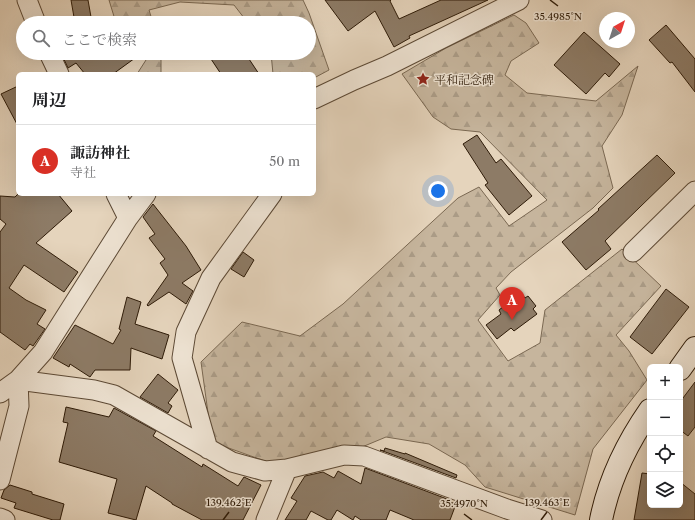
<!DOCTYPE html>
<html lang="ja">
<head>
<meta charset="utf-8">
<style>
	body { margin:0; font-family:"Libre Caslon Text","Noto Serif JP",serif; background:#f6f6f6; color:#202124 }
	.controls { position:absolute; right:12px; bottom:12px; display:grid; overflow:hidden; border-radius:6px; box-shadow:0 4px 16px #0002 }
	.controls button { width:36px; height:36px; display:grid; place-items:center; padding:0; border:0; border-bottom:1px solid #e0e0e0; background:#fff; color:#202124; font:20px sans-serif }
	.compass { position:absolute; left:599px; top:12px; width:36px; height:36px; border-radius:50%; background:#fff; box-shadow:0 4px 16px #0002; rotate:39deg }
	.you { position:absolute; left:438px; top:191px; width:14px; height:14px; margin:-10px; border:3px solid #fff; border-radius:50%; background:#1a73e8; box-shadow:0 0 0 6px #1a73e833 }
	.badge { display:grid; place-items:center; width:26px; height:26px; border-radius:50%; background:#d93025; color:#fff; font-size:13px; font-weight:700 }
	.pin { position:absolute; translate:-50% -33px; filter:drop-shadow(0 1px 2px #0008) }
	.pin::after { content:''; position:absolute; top:21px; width:14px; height:12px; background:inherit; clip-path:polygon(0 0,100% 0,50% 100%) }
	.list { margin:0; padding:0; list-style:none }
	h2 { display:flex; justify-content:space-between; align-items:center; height:52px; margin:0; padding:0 16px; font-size:17px }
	h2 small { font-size:13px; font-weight:400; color:#757577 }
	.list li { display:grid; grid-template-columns:26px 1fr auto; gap:12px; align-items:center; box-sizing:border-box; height:72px; padding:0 16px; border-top:1px solid #e0e0e0 }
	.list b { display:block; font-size:15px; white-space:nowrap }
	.list p { margin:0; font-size:13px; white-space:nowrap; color:#757577 }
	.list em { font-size:13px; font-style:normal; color:#757577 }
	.icon { flex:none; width:22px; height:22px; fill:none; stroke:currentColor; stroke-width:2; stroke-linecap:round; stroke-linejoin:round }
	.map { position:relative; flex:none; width:695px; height:520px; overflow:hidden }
	.search { position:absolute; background:#fff; box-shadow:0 4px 16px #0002; left:16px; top:16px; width:300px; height:44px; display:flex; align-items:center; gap:10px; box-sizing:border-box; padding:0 14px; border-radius:22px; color:#757577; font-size:15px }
	.panel { position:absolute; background:#fff; box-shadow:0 4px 16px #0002; left:16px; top:72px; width:300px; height:124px; border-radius:6px }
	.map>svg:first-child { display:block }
</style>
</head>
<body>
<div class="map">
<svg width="695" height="520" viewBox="0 0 695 520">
	<defs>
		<pattern id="forest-firs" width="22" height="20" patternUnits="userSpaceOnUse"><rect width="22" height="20" fill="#c6b59d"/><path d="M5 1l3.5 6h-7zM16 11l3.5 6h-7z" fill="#aa9b86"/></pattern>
	</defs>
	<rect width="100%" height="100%" fill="#e5d4bc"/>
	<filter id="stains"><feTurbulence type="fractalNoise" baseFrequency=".005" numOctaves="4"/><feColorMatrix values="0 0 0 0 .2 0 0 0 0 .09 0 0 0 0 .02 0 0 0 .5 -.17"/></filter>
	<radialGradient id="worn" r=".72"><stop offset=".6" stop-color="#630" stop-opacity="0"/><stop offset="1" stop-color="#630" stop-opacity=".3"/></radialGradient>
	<path fill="url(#forest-firs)" stroke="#7a6852" d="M109 0H303L309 13 329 70 314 78V74H273L271 53H309V23H248L234 5 180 2 149 10 153 23H116Z
		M514 15 526 23 539 43 511 61 505 75 527 93 596 101 638 66 622 115 602 146 613 188 593 208 511 272 496 288 500 295 478 320 508 361 540 343 545 310 622 249 661 286 616 335 629 351 647 380 593 449 575 515 485 487 465 465 429 444 386 437 362 447 287 469 212 442 201 362 242 322 300 336 343 304 458 198 479 187 509 226 547 200 480 132 451 129 433 117 402 74 446 48Z
		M143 53H161V74H137L146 60Z"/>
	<path fill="#8d7b66" stroke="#2e1b08" d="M71 0H88L91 17 82 23H75Z
		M325 0H391L390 1 399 19 441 0H488L409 36 410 38 394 47 375 11 348 31Z
		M666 25 695 59V92L672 62 670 63 649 40Z
		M584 32 620 64 609 77 605 73 586 94 554 65Z
		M61 53H142L113 74H85L76 63 68 68Z
		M207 53H245L259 74H221Z
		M18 86V126L1 94Z
		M477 135 496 163 501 159 532 196 509 215 485 185 488 183 463 144Z
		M657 155 675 173 605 241 611 249 586 270 562 242 599 210 598 209Z
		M18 194H58L72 211 36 243 78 272 64 292 24 265 9 288 26 300 46 310 37 324 45 329 33 346 30 344 25 350 0 332V232L6 224 0 219V196L15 197Z
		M153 204 186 246 201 270 182 283 193 291 186 304 169 292 148 306 147 305 168 275 160 263 165 259 149 238 155 234 143 217Z
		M243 252 254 260 244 277 231 269Z
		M666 289 689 307 652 354 630 337Z
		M521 293 525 298 528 296 536 306 533 309 537 314 514 331 511 328 497 339 486 325 501 314 499 310Z
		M127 297 141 302 135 324 169 335 162 359 131 348 130 370H95L90 377 70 364 69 367 53 358 75 325 113 344 121 330 119 329Z
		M158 374 178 390 168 403 172 406 168 413 140 397Z
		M695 382V427L688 436 680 430V402Z
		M66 407 109 417 114 408 156 431 153 436 202 467 203 464 238 486 244 477 261 485 243 520H202L172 504V503L146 486 136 520 108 513 117 479 59 462 68 423 63 422Z
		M385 448 405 454V453L457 475 456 478 380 450 384 451Z
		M365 468 447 499V501L456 504 450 520H414L390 510 386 520H361L355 516 353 520 337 510 331 520H328L311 511 306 520H285L297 501 291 498 305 476 323 472 334 478 338 471 361 484Z
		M642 473 650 474V505H680V482L695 494V520H634Z
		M10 485 32 492V494L64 504 60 520H53L14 508 16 503 1 498 4 490Z"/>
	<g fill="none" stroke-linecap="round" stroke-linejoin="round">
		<g stroke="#5c4935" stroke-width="21">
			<path id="street" d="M27 0 36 23
				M49 53 59 74
				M314 99 354 80 387 66 519 0
				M116 194 128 218
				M633 252 695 191
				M0 393 18 380 43 352 128 218 146 194
				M208 449 182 358 186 332 211 278 272 194
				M0 480 19 406 18 380 94 390 114 395 232 462 265 471 287 469 344 455 364 456 507 509 542 520
				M0 518 5 520
				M266 520 287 469"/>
		</g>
		<g stroke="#2e1b08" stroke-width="24">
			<path id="secondary" d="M680 369 695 348
				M601 520C609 480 627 443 650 410"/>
		</g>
		<use href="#street" stroke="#eee3d3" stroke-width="19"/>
		<use href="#secondary" stroke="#eee3d3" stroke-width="22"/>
	</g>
	<path fill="none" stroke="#2e1b08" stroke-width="1.5" d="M550 0 558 6M464 514 472 520M223 520 229 512M541 520 547 512"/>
	<defs>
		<g id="sight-bare" transform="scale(1.08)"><path d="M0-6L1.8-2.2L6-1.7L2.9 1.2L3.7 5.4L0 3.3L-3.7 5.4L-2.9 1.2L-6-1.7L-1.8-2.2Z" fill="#8f2418" stroke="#eee3d3" stroke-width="2.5" paint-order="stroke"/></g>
	</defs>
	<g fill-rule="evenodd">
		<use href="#sight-bare" x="423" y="79"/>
	</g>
	<g text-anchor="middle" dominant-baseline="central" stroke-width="3" stroke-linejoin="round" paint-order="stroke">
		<g font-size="12" fill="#2e1b08" stroke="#eee3d3" text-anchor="start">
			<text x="434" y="79">平和記念碑</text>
		</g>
	</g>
	<g font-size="10" text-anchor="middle" fill="#2e1b08" stroke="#eee3d3" stroke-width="3" stroke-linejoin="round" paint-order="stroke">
		<text x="558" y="20">35.4985°N</text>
		<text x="229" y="506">139.462°E</text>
		<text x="547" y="506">139.463°E</text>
		<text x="464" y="507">35.4970°N</text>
	</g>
	<rect width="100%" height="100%" filter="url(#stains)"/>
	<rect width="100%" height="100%" fill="url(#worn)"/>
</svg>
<div class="controls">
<button>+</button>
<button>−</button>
<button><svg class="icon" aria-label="locate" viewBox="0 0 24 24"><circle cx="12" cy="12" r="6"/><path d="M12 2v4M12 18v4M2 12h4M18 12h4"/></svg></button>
<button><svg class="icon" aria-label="layers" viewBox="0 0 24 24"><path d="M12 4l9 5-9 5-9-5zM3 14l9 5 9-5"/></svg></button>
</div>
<svg class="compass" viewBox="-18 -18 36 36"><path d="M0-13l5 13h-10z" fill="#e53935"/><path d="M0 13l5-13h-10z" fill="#757577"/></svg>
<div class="you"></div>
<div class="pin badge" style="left:512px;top:320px">A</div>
<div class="search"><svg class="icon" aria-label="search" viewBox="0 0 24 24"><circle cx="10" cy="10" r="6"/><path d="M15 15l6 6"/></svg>ここで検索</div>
<section class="panel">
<h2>周辺<small></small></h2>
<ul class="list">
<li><span class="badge">A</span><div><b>諏訪神社</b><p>寺社</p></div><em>50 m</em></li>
</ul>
</section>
</div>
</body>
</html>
